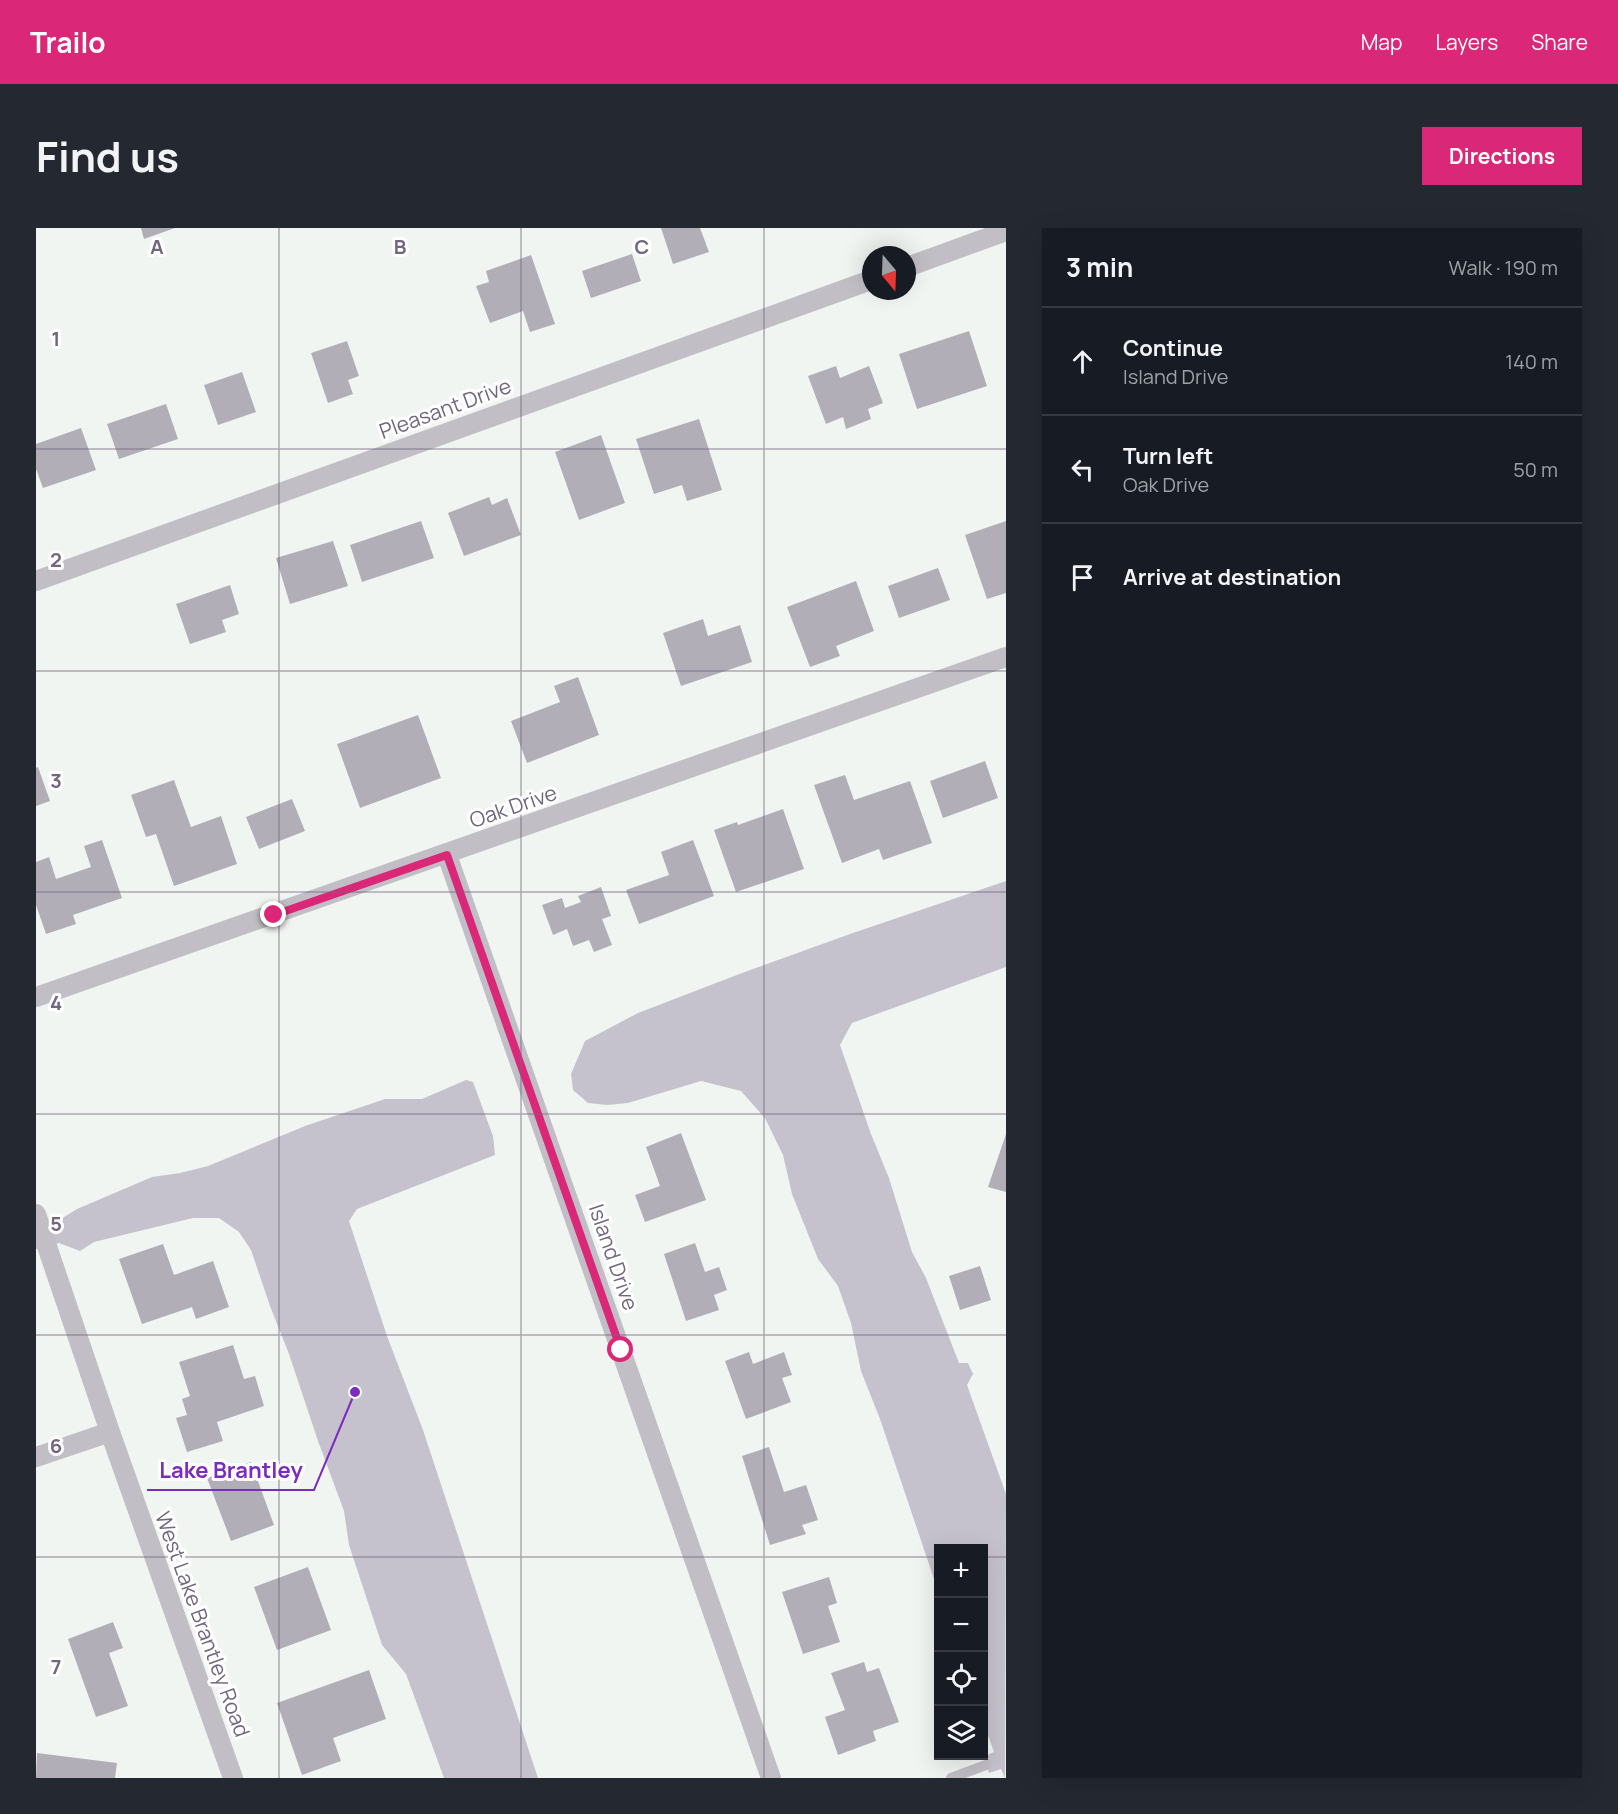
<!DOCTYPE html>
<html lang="en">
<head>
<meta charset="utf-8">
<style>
	body { margin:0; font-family:Manrope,sans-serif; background:#242831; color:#f1f3f6 }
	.controls { position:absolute; right:18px; bottom:18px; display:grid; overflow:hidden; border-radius:0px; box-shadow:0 6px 24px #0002 }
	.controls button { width:54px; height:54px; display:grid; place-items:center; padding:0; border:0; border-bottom:2px solid #363941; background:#171b24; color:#f1f3f6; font:30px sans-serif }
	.compass { position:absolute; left:826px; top:18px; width:54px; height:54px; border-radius:50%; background:#171b24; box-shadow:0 6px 24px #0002; rotate:161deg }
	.stop { position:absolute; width:18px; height:18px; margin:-14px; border:4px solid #db2777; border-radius:50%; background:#fff }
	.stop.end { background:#db2777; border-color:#fff; box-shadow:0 2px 6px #0008 }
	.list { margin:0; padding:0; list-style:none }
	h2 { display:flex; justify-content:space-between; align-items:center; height:78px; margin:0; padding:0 24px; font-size:26px }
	h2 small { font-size:20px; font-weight:400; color:#9ea1a6 }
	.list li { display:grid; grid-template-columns:39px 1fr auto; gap:18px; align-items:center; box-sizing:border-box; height:108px; padding:0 24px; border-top:2px solid #363941 }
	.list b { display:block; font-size:22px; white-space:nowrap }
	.list p { margin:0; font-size:20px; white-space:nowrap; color:#9ea1a6 }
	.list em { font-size:20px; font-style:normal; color:#9ea1a6 }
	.icon { flex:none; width:33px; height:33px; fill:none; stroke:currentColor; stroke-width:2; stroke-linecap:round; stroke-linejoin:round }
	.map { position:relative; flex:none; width:970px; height:1550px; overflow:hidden; border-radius:0px }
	header { display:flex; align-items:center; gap:36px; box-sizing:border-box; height:84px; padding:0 30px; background:#db2777; color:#fff }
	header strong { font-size:28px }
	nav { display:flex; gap:33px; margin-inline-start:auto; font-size:21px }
	.intro { display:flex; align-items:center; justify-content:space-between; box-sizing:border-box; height:144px; padding:0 36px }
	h1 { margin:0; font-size:42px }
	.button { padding:15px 27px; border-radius:0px; background:#db2777; color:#fff; font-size:21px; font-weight:700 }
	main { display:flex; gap:36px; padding:0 36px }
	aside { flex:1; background:#171b24; border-radius:0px; box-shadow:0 6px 24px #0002 }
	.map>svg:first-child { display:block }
</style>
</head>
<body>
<header>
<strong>Trailo</strong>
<nav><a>Map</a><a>Layers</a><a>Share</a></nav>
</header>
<div class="intro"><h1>Find us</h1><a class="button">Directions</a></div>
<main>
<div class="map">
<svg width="970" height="1550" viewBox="0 0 970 1550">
	<rect width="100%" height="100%" fill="#f1f5f2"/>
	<path fill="#c5c2cd" d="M970 653V739L816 795 804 817 835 906 853 950 876 1024 890 1050 923 1135H932L937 1146 931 1157 970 1266 969 1550 965 1541 953 1545 947 1529 958 1524 948 1496V1320H903L902 1372 898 1351 844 1191 825 1143 815 1095 802 1058 782 1031 756 966 747 927 729 890 705 863 665 853 592 875 571 877 552 875 537 862 535 846 549 813 602 785 706 745 814 706Z
		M430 852 437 854 457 908 459 927 321 981 313 993 351 1108 387 1202 502 1550H408L370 1446 346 1417 313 1317 308 1283 282 1213 253 1126 234 1078 215 1022 203 1004 183 990H157L58 1014 44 1023 23 1015 0 1021V1005L18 999 28 989 41 981 116 949 144 945 172 938 269 898 349 871H386Z"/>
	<path fill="#b2aeb8" d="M105 0H139L108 11Z
		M625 0H664L673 24 637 36Z
		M596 26 605 53 555 70 546 43Z
		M495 27 519 96 494 104 487 83 454 95 440 58 453 54 450 43Z
		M933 103 951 158 881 181 863 126Z
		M311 113 323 148 312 152 317 166 292 175 275 125Z
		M800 138 804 150 833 138 847 175 832 181 835 191 810 201 807 189 790 196 772 148Z
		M206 144 220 184 182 197 168 157Z
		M130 176 142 211 83 231 71 196Z
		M663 191 686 262 651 273 646 257 618 266 600 211Z
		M45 200 60 242 7 260 0 241V216Z
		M565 207 589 275 543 292 519 224Z
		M453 269 456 277 471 270 485 307 428 328 412 285Z
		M385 293 398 330 326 354 314 317Z
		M970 293V365L951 371 929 307Z
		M297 313 312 358 254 376 240 330Z
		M902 340 914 372 863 390 852 358Z
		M820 353 838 403 800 418 804 428 774 439 751 379Z
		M194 357 203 386 186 392 190 404 154 416 140 376Z
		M667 391 672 408 704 397 716 434 645 458 627 405Z
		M542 449 563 507 491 535 475 493 524 474 518 458Z
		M382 487 405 550 324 580 301 516Z
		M949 533 962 570 907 590 894 553Z
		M2 539 14 573 0 578V540Z
		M809 547 818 572 874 553 896 615 847 632 843 621 806 635 778 557Z
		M138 552 155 599 185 588 201 636 138 658 120 606 110 609 95 567Z
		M256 571 269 603 223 621 210 589Z
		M747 581 768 641 700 664 678 602 701 594 702 597Z
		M66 612 86 670 37 687 40 696 10 706 0 677V634L13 629 20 651 55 639 48 618Z
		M657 612 678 668 603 696 590 662 633 647 625 624Z
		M565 659 575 688 566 691 576 717 558 724 553 712 537 718 531 701 517 707 506 677 526 670 529 680 545 674 542 668Z
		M645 905 670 972 609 994 599 967 624 958 610 919Z
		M970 906V964L952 959Z
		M659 1015 669 1044 683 1039 691 1062 678 1067 683 1082 650 1093 628 1026Z
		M127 1016 138 1047 177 1033 193 1079 160 1091 156 1079 106 1096 83 1031Z
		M944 1038 955 1072 924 1082 913 1048Z
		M197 1117 208 1151 219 1148 228 1178 181 1194 187 1213 151 1224 140 1190 151 1187 146 1171 154 1168 143 1134Z
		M713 1124 717 1136 748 1124 756 1147 746 1150 755 1174 710 1191 689 1133Z
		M733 1219 748 1264 770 1257 782 1292 766 1297 770 1306 734 1317 706 1228Z
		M215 1234 238 1297 195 1313 171 1250Z
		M272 1339 295 1402 241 1422 218 1359Z
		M793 1349 801 1375 792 1378 804 1414 767 1426 746 1364Z
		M77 1394 87 1420 73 1425 92 1478 60 1489 32 1411Z
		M828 1434 831 1444 843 1440 863 1494 837 1503 840 1513 802 1527 789 1489 809 1482 795 1445Z
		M333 1442 350 1491 297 1510 305 1533 266 1547 241 1475Z
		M1 1525 81 1535 79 1550H0Z"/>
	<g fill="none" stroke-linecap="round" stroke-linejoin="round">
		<path stroke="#c1bec5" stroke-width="10" d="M915 1550 950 1537"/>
		<path stroke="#c1bec5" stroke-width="20" d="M871 39 970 3
			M0 353 835 52
			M411 627 735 1550
			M0 769 970 429
			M0 986 74 1204 197 1550
			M0 1229 74 1204"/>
	</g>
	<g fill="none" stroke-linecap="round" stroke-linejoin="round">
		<path stroke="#db2777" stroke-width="8" d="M238 687 411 627 585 1122"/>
	</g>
	<path fill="none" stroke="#72677f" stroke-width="1.5" stroke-opacity="0.55" d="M243 0V1550M485 0V1550M728 0V1550M0 221H970M0 443H970M0 664H970M0 886H970M0 1107H970M0 1329H903M948 1329H970"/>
	<g text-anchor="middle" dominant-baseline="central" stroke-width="6" stroke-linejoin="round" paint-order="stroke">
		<g font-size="21" fill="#72677f" stroke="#fff">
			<text transform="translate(409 180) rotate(-20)">Pleasant Drive</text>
			<text transform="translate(477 578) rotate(-19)">Oak Drive</text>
			<text transform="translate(578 1029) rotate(71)">Island Drive</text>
			<text transform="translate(167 1396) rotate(70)">West Lake Brantley Road</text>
		</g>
	</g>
	<g font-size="20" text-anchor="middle" font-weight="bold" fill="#72677f" stroke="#fff" stroke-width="6" stroke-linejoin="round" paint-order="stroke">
		<text x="121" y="26">A</text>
		<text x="364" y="26">B</text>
		<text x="606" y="26">C</text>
		<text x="20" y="118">1</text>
		<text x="20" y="339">2</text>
		<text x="20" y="560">3</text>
		<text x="20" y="782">4</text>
		<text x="20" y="1003">5</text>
		<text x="20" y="1225">6</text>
		<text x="20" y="1446">7</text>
	</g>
	<path fill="none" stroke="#7b2cbf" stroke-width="2" d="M319 1164L278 1262H111"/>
	<circle fill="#7b2cbf" stroke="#fff" stroke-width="2" cx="319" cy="1164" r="6"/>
	<g font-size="22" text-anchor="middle" font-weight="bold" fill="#7b2cbf" stroke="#fff" stroke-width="6" stroke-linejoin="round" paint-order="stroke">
		<text x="195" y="1250">Lake Brantley</text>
	</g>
</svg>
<div class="controls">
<button>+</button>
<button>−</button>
<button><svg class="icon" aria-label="locate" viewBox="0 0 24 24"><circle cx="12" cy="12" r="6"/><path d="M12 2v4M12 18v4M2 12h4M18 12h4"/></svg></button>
<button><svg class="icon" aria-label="layers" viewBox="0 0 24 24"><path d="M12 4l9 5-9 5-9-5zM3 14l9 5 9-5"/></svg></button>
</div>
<svg class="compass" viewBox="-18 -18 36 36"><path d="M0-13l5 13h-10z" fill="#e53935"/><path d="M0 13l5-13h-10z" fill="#9ea1a6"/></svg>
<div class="stop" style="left:585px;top:1122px"></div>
<div class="stop end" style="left:238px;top:687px"></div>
</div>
<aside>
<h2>3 min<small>Walk · 190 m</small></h2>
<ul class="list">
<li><svg class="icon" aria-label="ahead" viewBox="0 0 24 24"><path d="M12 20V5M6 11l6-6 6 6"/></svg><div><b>Continue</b><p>Island Drive</p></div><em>140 m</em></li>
<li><svg class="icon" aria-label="left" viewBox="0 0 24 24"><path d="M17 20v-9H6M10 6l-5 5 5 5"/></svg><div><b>Turn left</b><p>Oak Drive</p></div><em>50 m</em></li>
<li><svg class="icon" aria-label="arrive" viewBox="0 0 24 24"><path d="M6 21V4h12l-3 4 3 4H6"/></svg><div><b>Arrive at destination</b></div></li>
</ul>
</aside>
</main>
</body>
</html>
